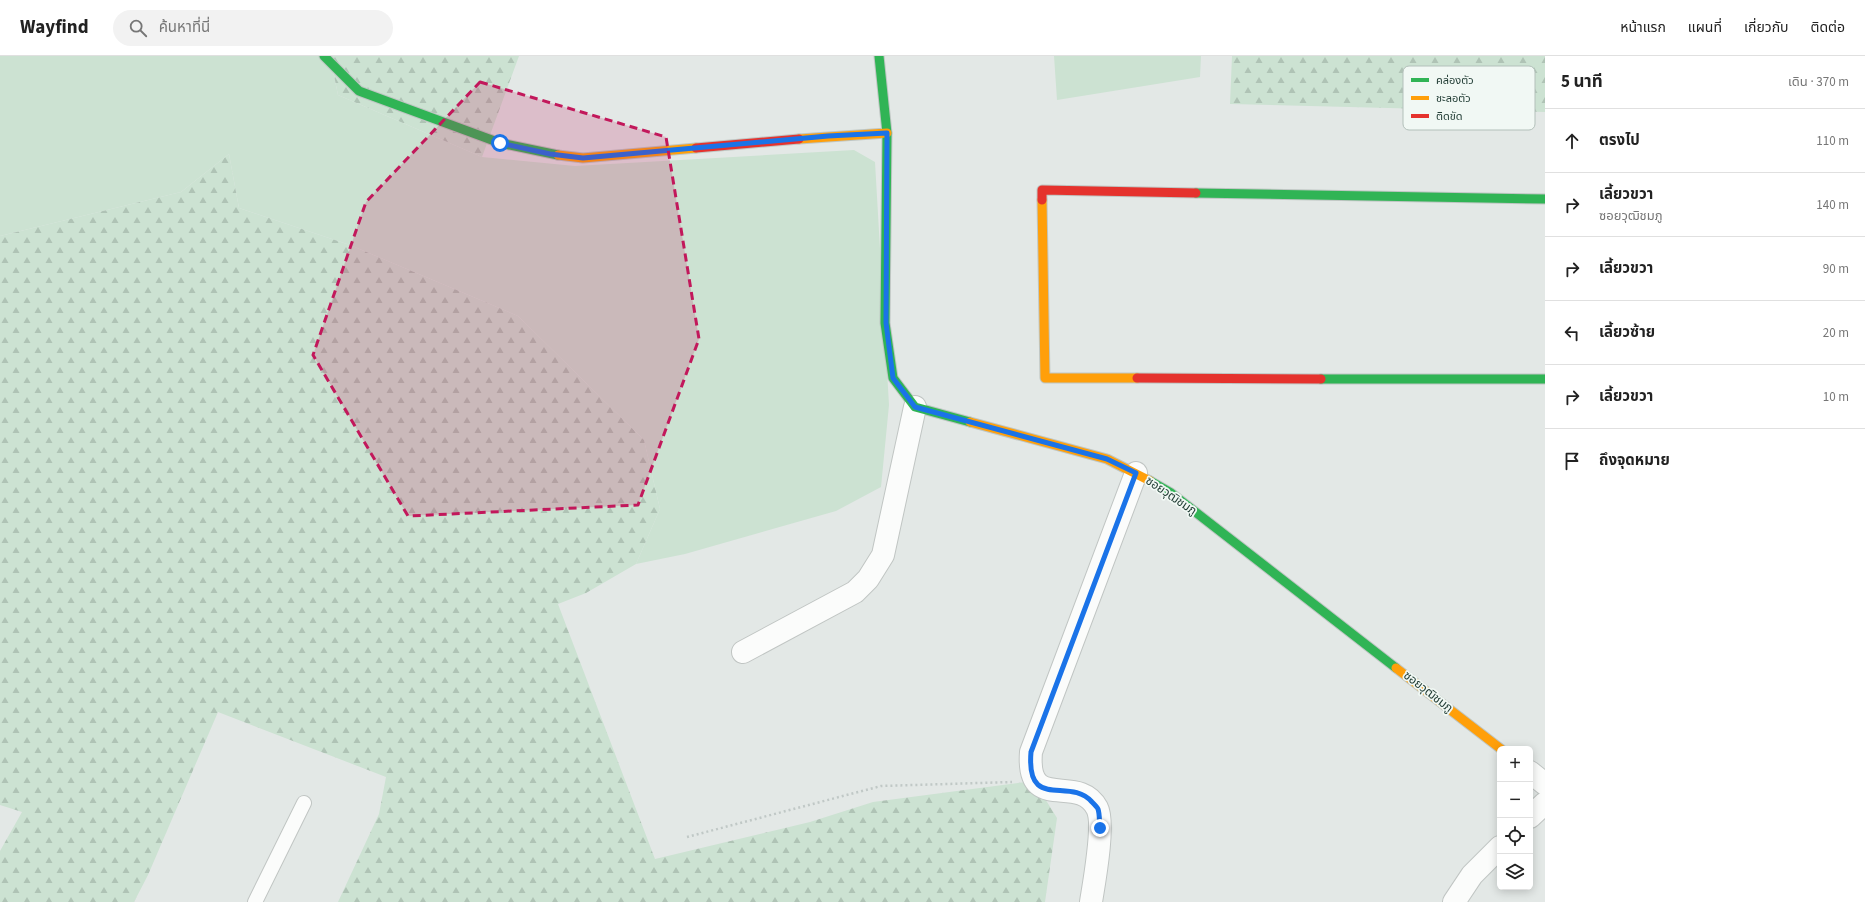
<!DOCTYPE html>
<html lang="th">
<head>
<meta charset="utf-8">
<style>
	body { margin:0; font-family:"Source Sans 3","Noto Sans Thai",sans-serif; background:#f2f2f2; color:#222 }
	.controls { position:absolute; right:12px; bottom:12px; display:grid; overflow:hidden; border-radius:6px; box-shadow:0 2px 10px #0003 }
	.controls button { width:36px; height:36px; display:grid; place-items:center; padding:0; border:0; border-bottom:1px solid #e0e0e0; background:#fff; color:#222; font:20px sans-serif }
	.stop { position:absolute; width:12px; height:12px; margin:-9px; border:3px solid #1a73e8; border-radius:50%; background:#fff }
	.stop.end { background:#1a73e8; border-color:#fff; box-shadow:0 1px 4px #0008 }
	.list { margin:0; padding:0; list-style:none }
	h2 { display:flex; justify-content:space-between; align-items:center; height:52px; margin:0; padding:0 16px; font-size:17px }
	h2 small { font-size:13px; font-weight:400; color:#767676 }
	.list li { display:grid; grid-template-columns:26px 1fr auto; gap:12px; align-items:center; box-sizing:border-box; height:64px; padding:0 16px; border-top:1px solid #e0e0e0 }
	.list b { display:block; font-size:15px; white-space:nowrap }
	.list p { margin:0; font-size:13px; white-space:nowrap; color:#767676 }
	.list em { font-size:13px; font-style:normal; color:#767676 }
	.icon { flex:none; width:22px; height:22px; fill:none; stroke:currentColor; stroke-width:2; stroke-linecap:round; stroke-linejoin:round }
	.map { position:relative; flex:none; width:1545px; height:846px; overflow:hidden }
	header { display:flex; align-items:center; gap:24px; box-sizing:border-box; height:56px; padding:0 20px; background:#fff; border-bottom:1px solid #e0e0e0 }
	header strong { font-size:19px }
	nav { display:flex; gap:22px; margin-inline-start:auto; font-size:14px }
	.search { width:280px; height:36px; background:#f2f2f2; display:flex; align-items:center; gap:10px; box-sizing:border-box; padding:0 14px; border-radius:22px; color:#767676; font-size:15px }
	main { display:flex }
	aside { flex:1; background:#fff }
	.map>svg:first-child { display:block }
</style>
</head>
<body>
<header>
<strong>Wayfind</strong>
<div class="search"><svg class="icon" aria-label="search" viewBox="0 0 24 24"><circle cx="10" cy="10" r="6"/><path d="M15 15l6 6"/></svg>ค้นหาที่นี่</div>
<nav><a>หน้าแรก</a><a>แผนที่</a><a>เกี่ยวกับ</a><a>ติดต่อ</a></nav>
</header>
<main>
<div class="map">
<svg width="1545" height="846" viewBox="0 0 1545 846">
	<defs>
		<pattern id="forest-firs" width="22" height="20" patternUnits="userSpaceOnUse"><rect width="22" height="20" fill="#cce2d2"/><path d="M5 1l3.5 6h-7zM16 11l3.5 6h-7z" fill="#afc3b5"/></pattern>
	</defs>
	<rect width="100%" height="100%" fill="#e3e8e6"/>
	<path fill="#cce2d2" d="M0 0H330L338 39 482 101 575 110 854 94 875 106 889 349 881 431 836 455 685 498 636 508 660 453 644 384 518 260 350 189 239 152 229 98 181 136 0 180Z
		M1054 0H1201L1200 21 1057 44Z"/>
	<path fill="url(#forest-firs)" d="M330 0H519L482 101 338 39Z
		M1232 0H1545V56L1230 48Z
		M229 98 239 152 350 189 518 260 644 384 660 453 636 508 586 537 558 548 655 803 810 766 873 746 1034 725 1057 762 1045 846H338L379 758 386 721 218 656 148 819 134 846H0V795L22 756 0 749V180L181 136Z"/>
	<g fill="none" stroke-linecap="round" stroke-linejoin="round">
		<g stroke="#c0c5c3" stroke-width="16">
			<path id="lane" d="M255 846 304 747"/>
		</g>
		<g stroke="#c0c5c3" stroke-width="24">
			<path id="street" d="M743 596 855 536 868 523 883 499 915 351
				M1530 716 1545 728
				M1530 761 1545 747
				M1091 846C1094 827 1105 767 1097 752 1078 716 1026 759 1031 696L1136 417
				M1454 846 1472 819 1500 791"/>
		</g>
		<g stroke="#bfc6c3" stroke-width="11">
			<path id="fast" d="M324 0 359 35 500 87 558 99
				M879 0 887 77 885 267 893 322 915 351 970 366
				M1196 137 1545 143
				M1321 323H1545
				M1150 425 1171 437 1396 612"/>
		</g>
		<g stroke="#bfc6c3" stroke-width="11">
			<path id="slow" d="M799 83 887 77
				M558 99 583 102 696 92
				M1042 144 1045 322H1137
				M970 366 1107 403 1150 425
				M1396 612 1501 693"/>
		</g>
		<g stroke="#bfc6c3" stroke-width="11">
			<path id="jam" d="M696 92 799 83
				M1042 144V134L1196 137
				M1137 322 1321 323"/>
		</g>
		<path stroke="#c0c8c6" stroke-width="2.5" stroke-dasharray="2 3" stroke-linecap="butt" d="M687 781 881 730 1012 726"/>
		<use href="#lane" stroke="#fbfcfb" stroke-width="14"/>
		<use href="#street" stroke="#fbfcfb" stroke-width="22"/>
		<use href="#fast" stroke="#30b455" stroke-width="9"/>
		<use href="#slow" stroke="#ff9f0a" stroke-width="9"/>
		<use href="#jam" stroke="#e5322d" stroke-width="9"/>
	</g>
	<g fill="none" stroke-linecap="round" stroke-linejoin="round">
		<path stroke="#1a73e8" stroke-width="5" d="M500 87 550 98 583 102 828 80 887 77 886 267 893 322 915 351 1107 403 1136 417 1031 696C1026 756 1069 720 1092 746 1094 748 1097 751 1098 753 1100 759 1099 766 1100 772"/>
	</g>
	<path fill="#c2185b" fill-opacity="0.2" stroke="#c2185b" stroke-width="3" stroke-dasharray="8 5" stroke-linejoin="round" d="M480 26 666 81 699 283 638 449 408 460 313 299 366 146Z"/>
	<g text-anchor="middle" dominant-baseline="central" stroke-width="3.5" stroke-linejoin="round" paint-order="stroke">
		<g font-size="12" fill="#213c34" stroke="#f1f8f4">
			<text transform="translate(1171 440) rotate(34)">ซอยวุฒิชมภู</text>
			<text transform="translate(1428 636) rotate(38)">ซอยวุฒิชมภู</text>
		</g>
	</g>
	<rect x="1403" y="10" width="132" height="64" rx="6" fill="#f1f8f4" stroke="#b3c0ba" stroke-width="1"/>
	<rect x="1411" y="22" width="18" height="4" fill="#30b455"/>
	<rect x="1411" y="40" width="18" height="4" fill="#ff9f0a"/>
	<rect x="1411" y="58" width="18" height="4" fill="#e5322d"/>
	<g font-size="11" fill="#213c34">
		<text x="1436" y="28">คล่องตัว</text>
		<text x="1436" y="46">ชะลอตัว</text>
		<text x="1436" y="64">ติดขัด</text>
	</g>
</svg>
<div class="controls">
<button>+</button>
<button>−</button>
<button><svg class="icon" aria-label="locate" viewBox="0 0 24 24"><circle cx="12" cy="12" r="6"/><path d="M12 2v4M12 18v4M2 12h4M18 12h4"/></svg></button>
<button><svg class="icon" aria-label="layers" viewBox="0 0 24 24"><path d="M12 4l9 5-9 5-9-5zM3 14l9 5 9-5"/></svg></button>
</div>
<div class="stop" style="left:500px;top:87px"></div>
<div class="stop end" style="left:1100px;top:772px"></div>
</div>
<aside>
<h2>5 นาที<small>เดิน · 370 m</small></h2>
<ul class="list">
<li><svg class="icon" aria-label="ahead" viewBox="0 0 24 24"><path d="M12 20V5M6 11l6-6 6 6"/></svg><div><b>ตรงไป</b></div><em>110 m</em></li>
<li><svg class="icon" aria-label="right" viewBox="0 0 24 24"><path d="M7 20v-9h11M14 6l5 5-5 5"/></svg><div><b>เลี้ยวขวา</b><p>ซอยวุฒิชมภู</p></div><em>140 m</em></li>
<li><svg class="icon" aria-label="right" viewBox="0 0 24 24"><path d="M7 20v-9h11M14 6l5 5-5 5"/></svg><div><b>เลี้ยวขวา</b></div><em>90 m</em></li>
<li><svg class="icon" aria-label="left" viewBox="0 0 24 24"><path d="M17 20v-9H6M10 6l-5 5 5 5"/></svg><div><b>เลี้ยวซ้าย</b></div><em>20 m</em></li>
<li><svg class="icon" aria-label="right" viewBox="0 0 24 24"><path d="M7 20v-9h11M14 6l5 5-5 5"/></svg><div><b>เลี้ยวขวา</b></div><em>10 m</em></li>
<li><svg class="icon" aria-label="arrive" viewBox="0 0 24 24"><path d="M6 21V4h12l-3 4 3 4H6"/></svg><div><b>ถึงจุดหมาย</b></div></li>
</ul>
</aside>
</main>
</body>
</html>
